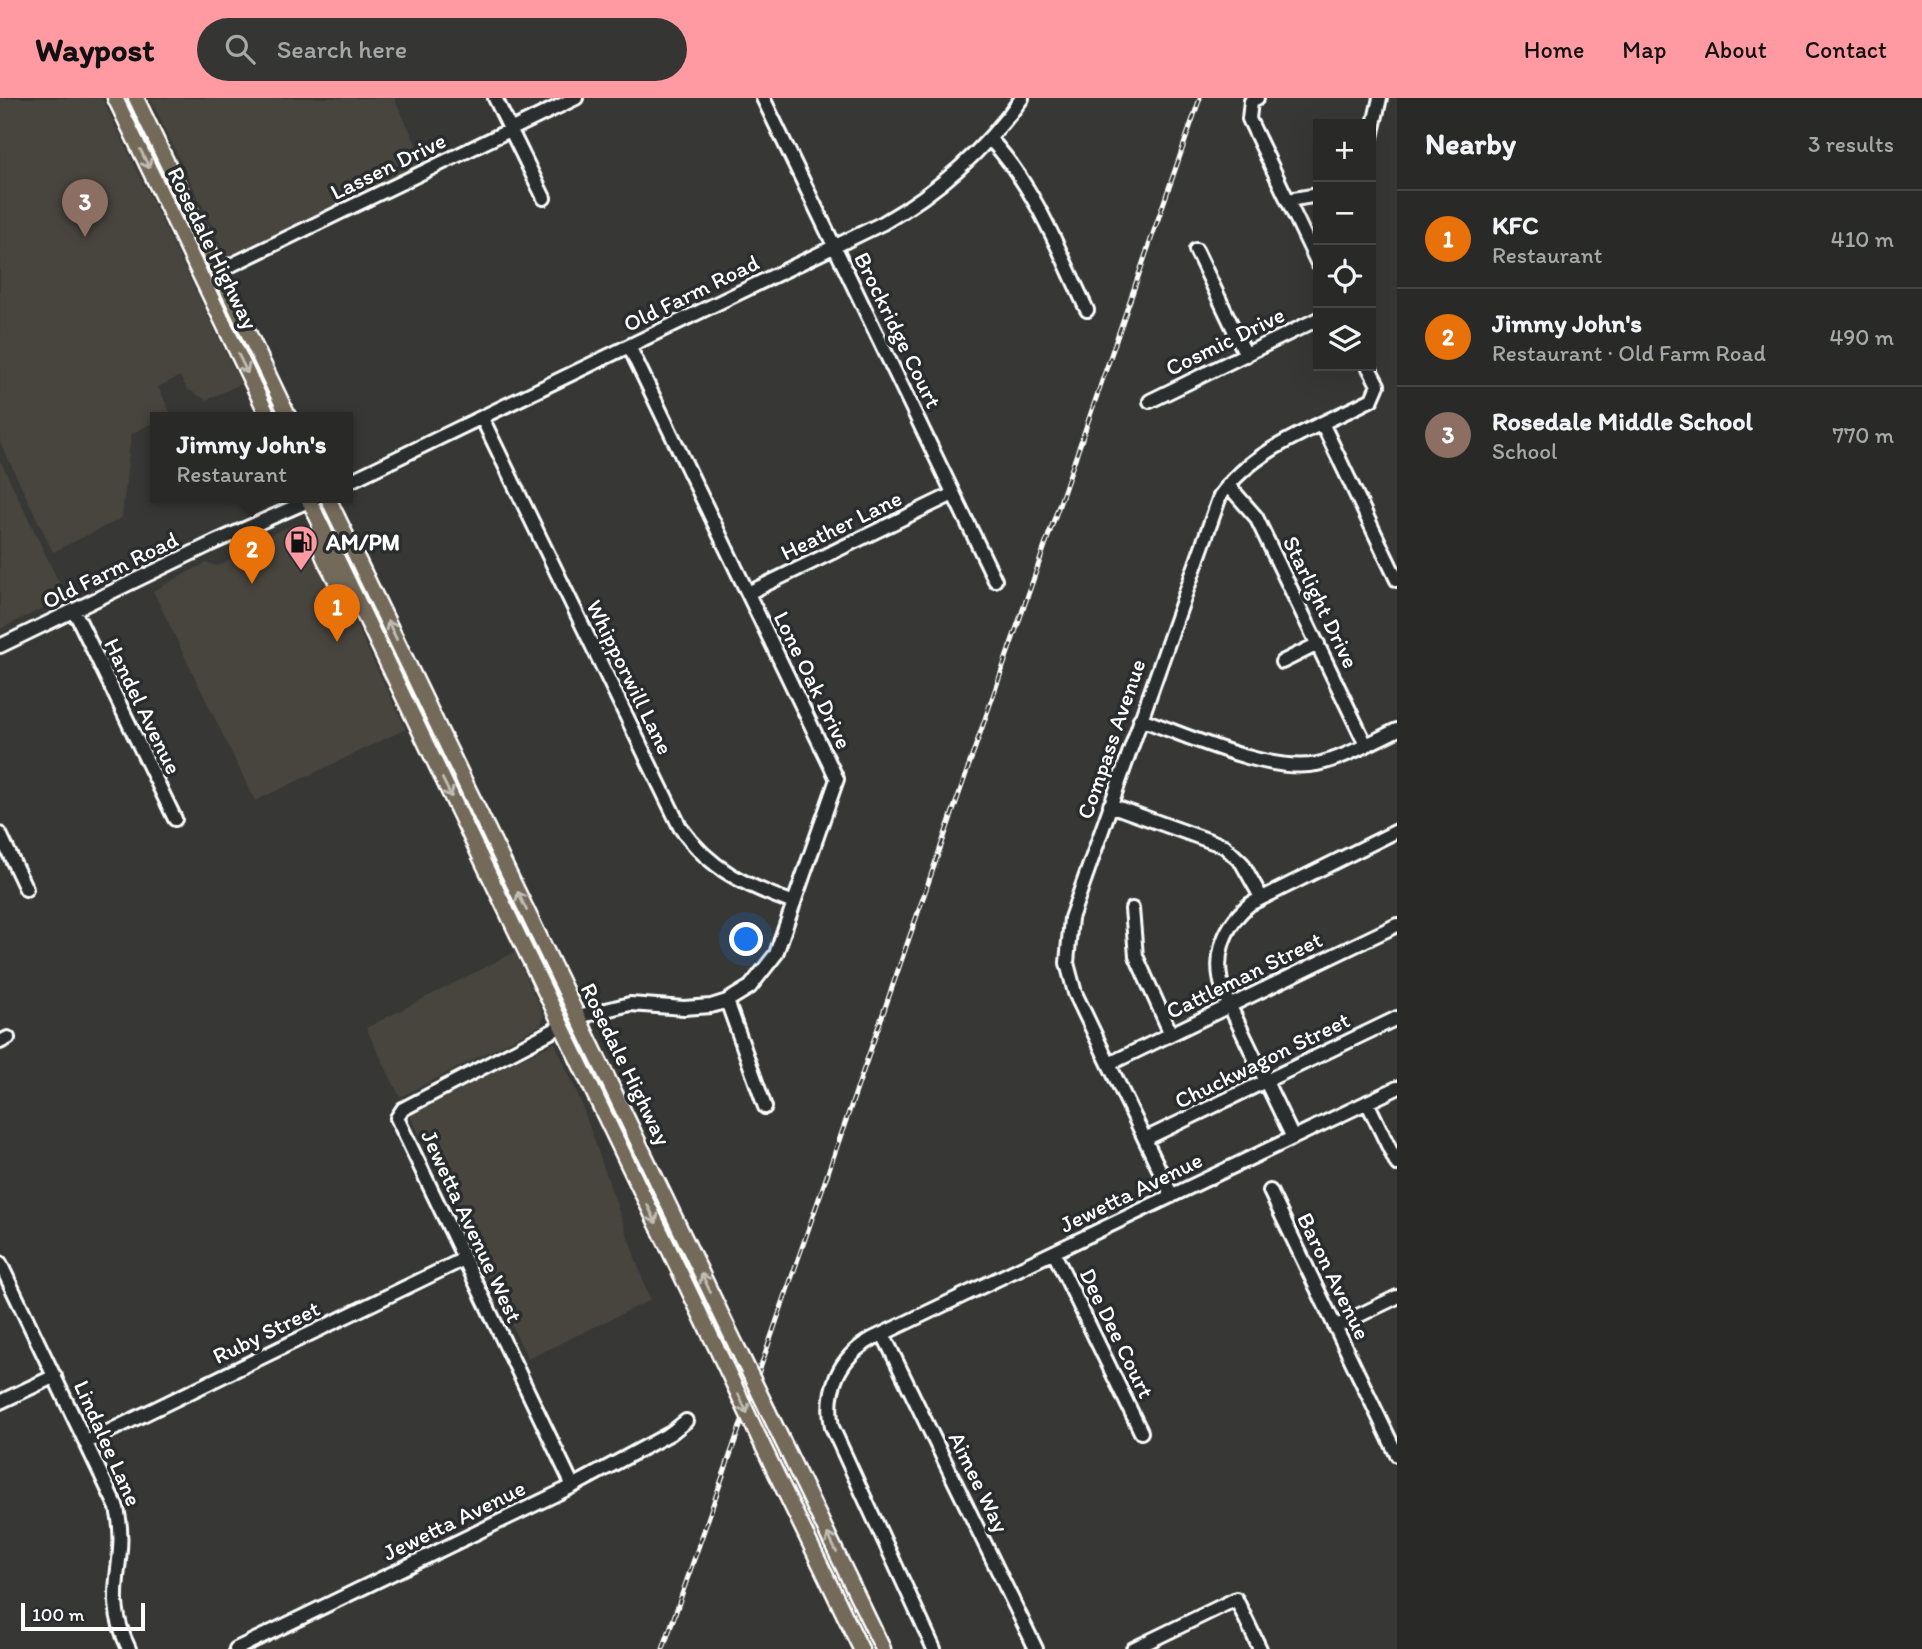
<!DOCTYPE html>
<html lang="en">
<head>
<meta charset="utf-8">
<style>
	body { margin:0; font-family:Itim,sans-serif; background:#353634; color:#f1f3f6 }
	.controls { position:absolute; right:21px; top:21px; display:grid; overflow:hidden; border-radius:0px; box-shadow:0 7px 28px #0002 }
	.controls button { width:63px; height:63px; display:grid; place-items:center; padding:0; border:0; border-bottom:2px solid #454645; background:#292a28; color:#f1f3f6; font:35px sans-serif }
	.scale { position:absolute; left:21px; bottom:18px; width:124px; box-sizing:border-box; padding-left:7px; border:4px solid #fff; border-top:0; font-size:19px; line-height:24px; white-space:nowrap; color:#fff; -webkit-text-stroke:5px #2a2d2e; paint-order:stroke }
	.you { position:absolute; left:747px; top:842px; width:24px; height:24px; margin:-18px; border:5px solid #fff; border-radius:50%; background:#1a73e8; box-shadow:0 0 0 10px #1a73e833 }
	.badge { display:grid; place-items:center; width:46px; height:46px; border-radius:50%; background:#ff9aa2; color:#fff; font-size:23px; font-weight:700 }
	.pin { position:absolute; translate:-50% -58px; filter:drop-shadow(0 2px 4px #0008) }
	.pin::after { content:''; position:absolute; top:37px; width:24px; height:21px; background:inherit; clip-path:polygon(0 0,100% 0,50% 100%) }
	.popup { position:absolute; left:150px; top:314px; width:203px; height:91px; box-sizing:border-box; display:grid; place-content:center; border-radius:0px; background:#292a28; filter:drop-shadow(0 2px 5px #0005); font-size:23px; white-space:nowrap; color:#a5a7a8 }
	.popup b { font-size:26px; color:#f1f3f6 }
	.popup::after { content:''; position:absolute; left:50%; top:100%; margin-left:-14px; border:14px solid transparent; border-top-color:#292a28 }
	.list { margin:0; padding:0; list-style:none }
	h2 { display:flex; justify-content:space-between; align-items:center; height:91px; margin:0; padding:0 28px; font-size:30px }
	h2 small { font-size:23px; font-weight:400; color:#a5a7a8 }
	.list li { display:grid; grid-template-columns:46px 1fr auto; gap:21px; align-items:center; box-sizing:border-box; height:98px; padding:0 28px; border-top:2px solid #454645 }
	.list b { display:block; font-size:26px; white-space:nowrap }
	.list p { margin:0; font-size:23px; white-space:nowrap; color:#a5a7a8 }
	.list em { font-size:23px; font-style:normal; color:#a5a7a8 }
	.icon { flex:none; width:38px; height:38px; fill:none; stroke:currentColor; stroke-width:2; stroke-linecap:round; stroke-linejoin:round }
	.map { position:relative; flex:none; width:1397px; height:1551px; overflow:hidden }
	header { display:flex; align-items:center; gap:42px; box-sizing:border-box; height:98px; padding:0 35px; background:#ff9aa2; color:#111 }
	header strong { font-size:33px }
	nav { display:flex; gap:38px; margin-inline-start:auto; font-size:24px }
	.search { width:490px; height:63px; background:#353634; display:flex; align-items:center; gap:18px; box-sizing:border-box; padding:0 24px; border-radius:38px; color:#a5a7a8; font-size:26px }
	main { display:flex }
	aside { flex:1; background:#292a28 }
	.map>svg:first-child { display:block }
</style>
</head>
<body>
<header>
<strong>Waypost</strong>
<div class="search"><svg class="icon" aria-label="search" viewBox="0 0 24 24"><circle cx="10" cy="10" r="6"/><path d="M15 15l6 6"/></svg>Search here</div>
<nav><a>Home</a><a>Map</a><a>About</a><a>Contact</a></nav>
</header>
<main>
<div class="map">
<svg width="1397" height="1551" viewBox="0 0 1397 1551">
	<rect width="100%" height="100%" fill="#373835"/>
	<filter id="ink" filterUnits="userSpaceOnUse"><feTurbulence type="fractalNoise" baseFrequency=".0143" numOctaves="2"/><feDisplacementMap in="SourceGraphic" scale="14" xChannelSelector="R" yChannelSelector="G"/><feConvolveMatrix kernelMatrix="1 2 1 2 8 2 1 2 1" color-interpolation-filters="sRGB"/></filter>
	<g filter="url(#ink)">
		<path fill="#47453e" d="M0 0H102L241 286 206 302 187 291 180 278 158 289 171 316 156 320V323L131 336 122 420 53 454 0 344Z
			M155 0H394L428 71 230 166 151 2Z
			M0 362 66 499 0 531Z
			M296 426 310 429 316 457 333 491 346 506 406 631 255 703 153 493 206 465 218 468 230 461 236 451Z
			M515 854 544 918 541 927 400 999 366 930Z
			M555 945 579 999 650 1202 528 1261 408 1013Z"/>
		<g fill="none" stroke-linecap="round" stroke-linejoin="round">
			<g stroke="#fff" stroke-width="18">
				<path id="minor" d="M495 0 544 100
					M763 0 995 482
					M1257 0 1251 3 1249 21 1318 166
					M1371 39 1380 0
					M990 41C1035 89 1059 153 1087 212
					M1288 102 1318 97
					M1196 152 1246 257
					M219 173 576 0
					M1150 303 1318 221
					M482 320 680 729C710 772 747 788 794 805
					M1323 327 1397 482
					M348 384 883 125C939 93 984 53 1022 0
					M1228 387 1256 419 1366 647
					M748 495 953 396
					M74 512 175 721
					M0 548 215 444 315 400
					M1282 564 1318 546
					M1140 621C1187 637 1269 676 1317 666 1345 660 1371 644 1397 632
					M1110 707 1224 748 1242 765 1261 799
					M0 736 26 791
					M1132 811 1136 858 1171 936
					M727 903 765 1009
					M578 919 630 906 684 910 711 908 727 903 750 889 776 856 837 681 629 248
					M562 928 403 1011 397 1020 573 1388
					M0 944 8 940
					M1109 966 1397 827
					M1367 1004 1397 1066
					M1293 1040 1225 898C1212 863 1221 830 1250 806L1397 733
					M1145 1041 1397 920
					M1270 1093 1397 1357
					M1172 1098 1075 895 1067 865 1071 820 1220 398C1254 349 1321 328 1372 301L1378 287 1368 268
					M1054 1155 1141 1334
					M0 1165 117 1410C130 1466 100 1492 129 1551
					M1335 1229 1397 1199
					M883 1236 1036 1551
					M0 1304 55 1278
					M87 1344 464 1161
					M236 1551 573 1388 671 1335 686 1323
					M934 1551 832 1329C825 1292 839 1259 872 1241L1397 990
					M1133 1551 1236 1501 1260 1551"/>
			</g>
			<g stroke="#fff" stroke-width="19">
				<path id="major" d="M115 0 269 320
					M136 0 289 320
					M308 400 727 1272
					M328 400 736 1247
					M319 431C320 438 320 447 322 454 326 470 348 491 334 506
					M768 1313 883 1551
					M759 1340 861 1551"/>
			</g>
			<use href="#minor" stroke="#2a2d2e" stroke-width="12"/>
			<use href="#major" stroke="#736b5a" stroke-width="14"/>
			<g stroke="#fff" stroke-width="5">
				<path id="rail" d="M663 1551 1200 0"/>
			</g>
			<use href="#rail" stroke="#2a2d2e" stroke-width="2.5" stroke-dasharray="8" stroke-linecap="butt"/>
			<g stroke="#fff" stroke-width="19" stroke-linecap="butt">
				<path id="major-bridge" d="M736 1247 768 1313
					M727 1272 759 1340"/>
			</g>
			<use href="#major-bridge" stroke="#736b5a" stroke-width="14"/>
		</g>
		<defs><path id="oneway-shaft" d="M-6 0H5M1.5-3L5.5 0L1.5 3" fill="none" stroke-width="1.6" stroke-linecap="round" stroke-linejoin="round" transform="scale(1.75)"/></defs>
		<g stroke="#c0bcb5">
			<use href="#oneway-shaft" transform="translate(145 61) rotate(64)"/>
			<use href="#oneway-shaft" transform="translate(243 266) rotate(64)"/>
			<use href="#oneway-shaft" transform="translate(392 532) rotate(-116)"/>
			<use href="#oneway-shaft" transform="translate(447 690) rotate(64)"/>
			<use href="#oneway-shaft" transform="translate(522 803) rotate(-116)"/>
			<use href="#oneway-shaft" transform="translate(652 1116) rotate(64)"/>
			<use href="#oneway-shaft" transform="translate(706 1185) rotate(-116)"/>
			<use href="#oneway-shaft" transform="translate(743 1306) rotate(65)"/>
			<use href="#oneway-shaft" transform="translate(832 1445) rotate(-116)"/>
		</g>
	</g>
	<defs>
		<g id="fuel-pin" transform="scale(1.75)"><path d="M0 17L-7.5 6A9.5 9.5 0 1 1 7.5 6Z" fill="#ff9aa2" stroke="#2a2d2e"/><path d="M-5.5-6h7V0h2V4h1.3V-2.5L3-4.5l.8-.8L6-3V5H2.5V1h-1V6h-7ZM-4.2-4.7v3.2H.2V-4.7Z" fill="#111"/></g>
	</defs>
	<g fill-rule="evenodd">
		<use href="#fuel-pin" x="301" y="444"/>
	</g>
	<g text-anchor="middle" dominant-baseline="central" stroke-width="7" stroke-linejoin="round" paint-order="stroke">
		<g font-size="23" fill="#fff" stroke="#2a2d2e">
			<text transform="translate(388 68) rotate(-26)">Lassen Drive</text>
			<text transform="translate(213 150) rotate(64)">Rosedale Highway</text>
			<text transform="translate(691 195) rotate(-26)">Old Farm Road</text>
			<text transform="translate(898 232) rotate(64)">Brockridge Court</text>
			<text transform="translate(1225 243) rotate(-26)">Cosmic Drive</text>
			<text transform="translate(841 427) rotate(-26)">Heather Lane</text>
			<text transform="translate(110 472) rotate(-26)">Old Farm Road</text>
			<text transform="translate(1321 504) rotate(64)">Starlight Drive</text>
			<text transform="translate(630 579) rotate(64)">Whipporwill Lane</text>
			<text transform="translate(813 582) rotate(64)">Lone Oak Drive</text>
			<text transform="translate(143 608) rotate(64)">Handel Avenue</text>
			<text transform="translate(1111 641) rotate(-71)">Compass Avenue</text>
			<text transform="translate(1244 877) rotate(-26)">Cattleman Street</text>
			<text transform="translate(1262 962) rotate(-26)">Chuckwagon Street</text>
			<text transform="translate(626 966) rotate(64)">Rosedale Highway</text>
			<text transform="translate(1131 1094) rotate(-26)">Jewetta Avenue</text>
			<text transform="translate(472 1128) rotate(65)">Jewetta Avenue West</text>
			<text transform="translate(1334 1178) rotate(64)">Baron Avenue</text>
			<text transform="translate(266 1234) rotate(-26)">Ruby Street</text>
			<text transform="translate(1117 1235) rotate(64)">Dee Dee Court</text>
			<text transform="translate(108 1345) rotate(66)">Lindalee Lane</text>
			<text transform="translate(979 1384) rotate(64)">Aimee Way</text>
			<text transform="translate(454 1422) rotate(-26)">Jewetta Avenue</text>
		</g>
		<g font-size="23" font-weight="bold" fill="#fff" stroke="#2a2d2e" text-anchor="start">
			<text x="326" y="444">AM/PM</text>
		</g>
	</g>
</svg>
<div class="controls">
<button>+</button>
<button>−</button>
<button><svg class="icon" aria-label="locate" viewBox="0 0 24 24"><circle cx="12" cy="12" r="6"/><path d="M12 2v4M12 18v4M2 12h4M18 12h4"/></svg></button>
<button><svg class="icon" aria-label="layers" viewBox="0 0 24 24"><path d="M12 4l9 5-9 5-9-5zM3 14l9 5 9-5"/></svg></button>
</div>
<div class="scale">100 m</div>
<div class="you"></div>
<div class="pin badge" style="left:337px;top:544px;background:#e8710a">1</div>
<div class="pin badge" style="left:252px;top:486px;background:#e8710a">2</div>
<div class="popup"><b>Jimmy John's</b>Restaurant</div>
<div class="pin badge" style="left:85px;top:139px;background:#8d6e63">3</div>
</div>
<aside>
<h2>Nearby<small>3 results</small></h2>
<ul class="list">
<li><span class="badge" style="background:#e8710a">1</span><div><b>KFC</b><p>Restaurant</p></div><em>410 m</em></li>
<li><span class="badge" style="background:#e8710a">2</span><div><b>Jimmy John's</b><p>Restaurant · Old Farm Road</p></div><em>490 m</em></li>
<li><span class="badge" style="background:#8d6e63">3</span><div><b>Rosedale Middle School</b><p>School</p></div><em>770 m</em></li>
</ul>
</aside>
</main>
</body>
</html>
